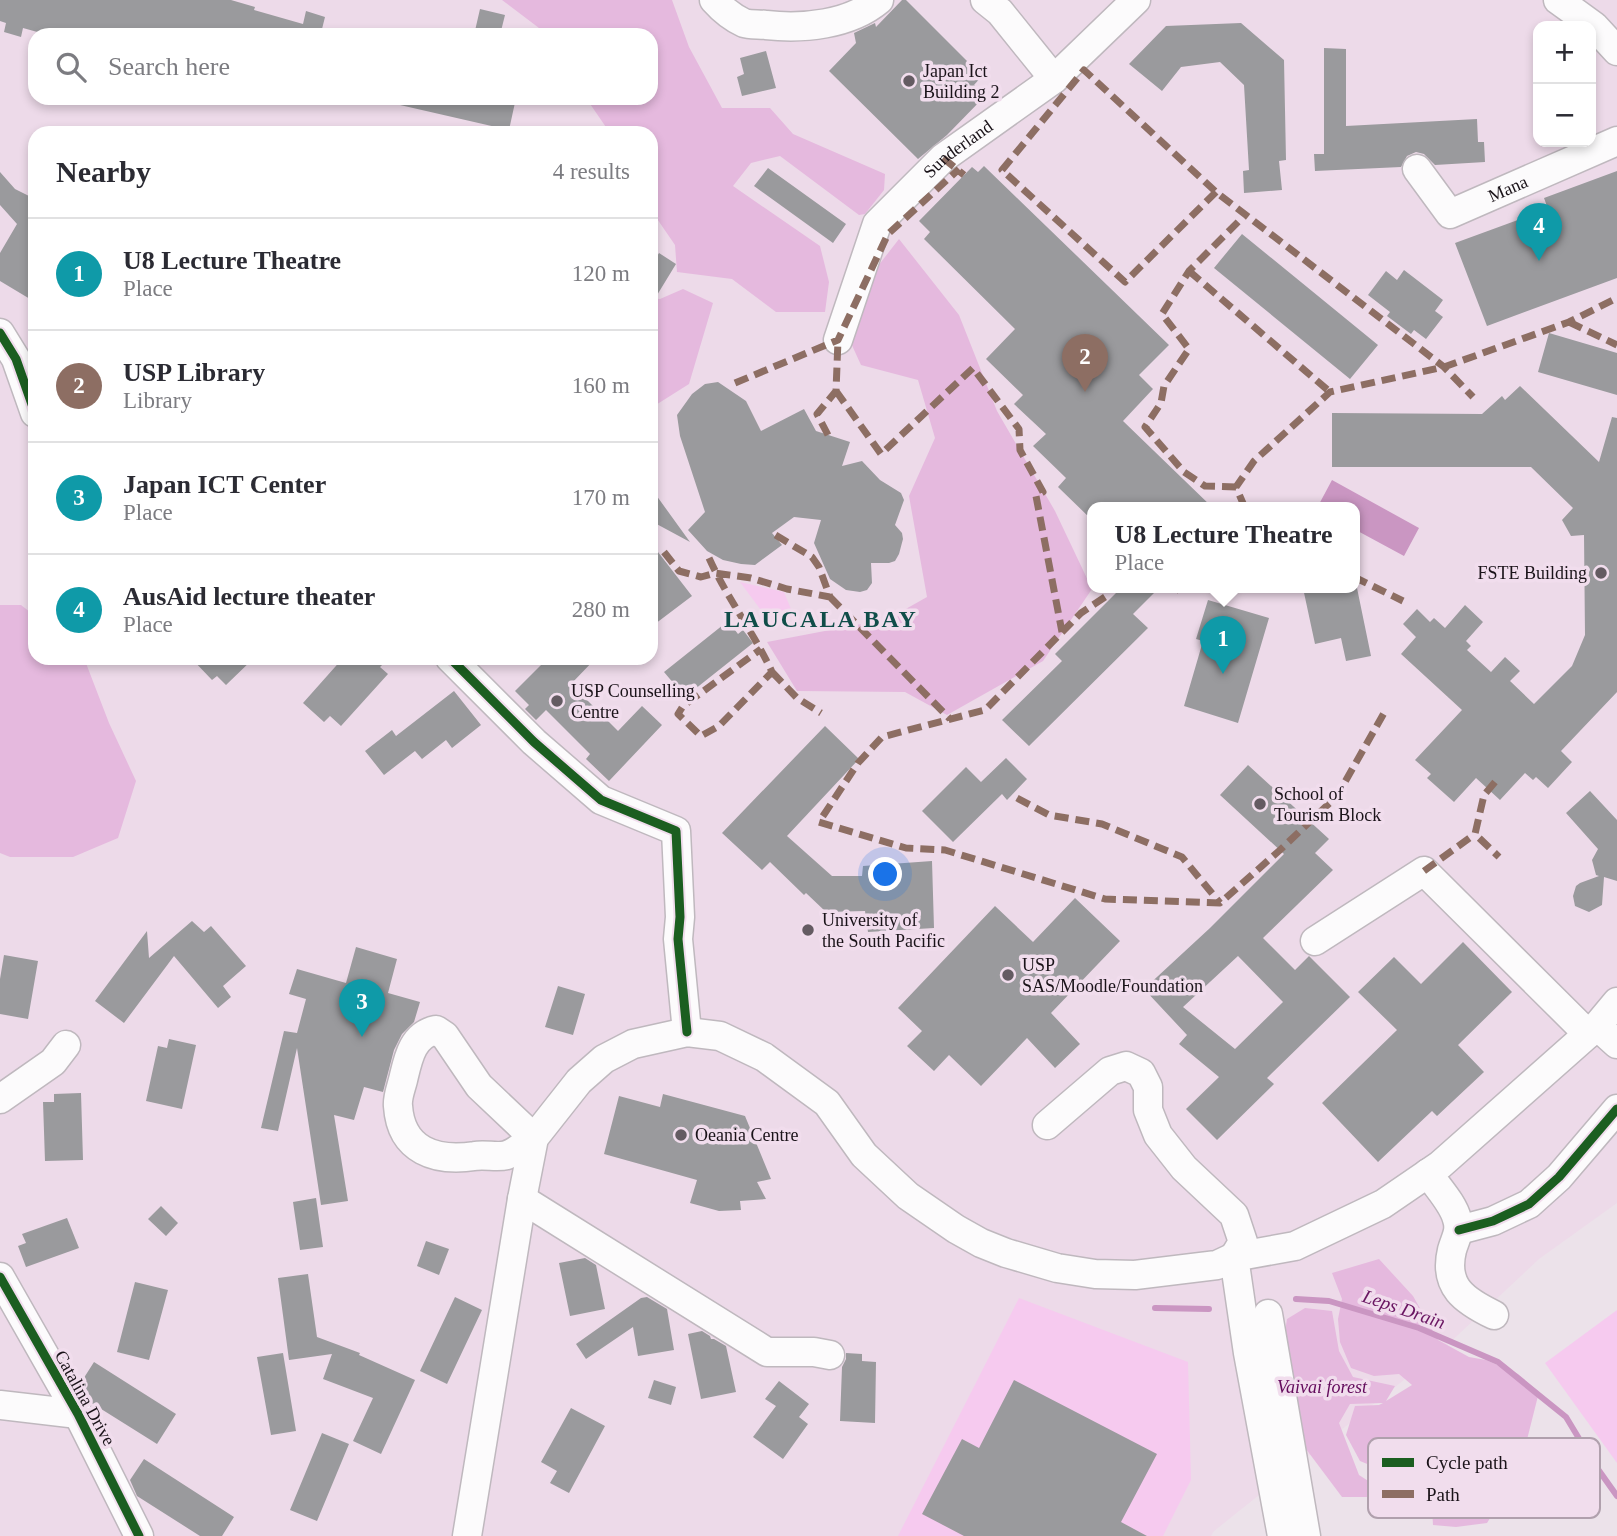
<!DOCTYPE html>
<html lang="en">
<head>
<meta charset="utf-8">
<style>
	body { margin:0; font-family:"Times New Roman",serif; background:#f7f7f7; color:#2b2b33 }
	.controls { position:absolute; right:21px; top:21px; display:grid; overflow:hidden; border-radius:14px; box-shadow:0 4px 10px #0003 }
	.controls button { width:63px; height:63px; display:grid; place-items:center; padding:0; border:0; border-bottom:2px solid #e1e1e2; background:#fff; color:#2b2b33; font:35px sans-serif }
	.you { position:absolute; left:886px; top:875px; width:24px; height:24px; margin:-18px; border:5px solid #fff; border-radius:50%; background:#1a73e8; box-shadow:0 0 0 10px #1a73e833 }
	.badge { display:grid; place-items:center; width:46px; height:46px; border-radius:50%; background:#645b62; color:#fff; font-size:23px; font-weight:700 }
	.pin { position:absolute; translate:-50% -58px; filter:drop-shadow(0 2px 4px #0008) }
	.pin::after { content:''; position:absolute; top:37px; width:24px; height:21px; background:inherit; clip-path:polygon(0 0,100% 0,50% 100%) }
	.popup { position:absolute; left:1087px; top:502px; width:273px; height:91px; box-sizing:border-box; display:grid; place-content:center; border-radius:14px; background:#fff; filter:drop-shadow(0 2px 5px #0005); font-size:23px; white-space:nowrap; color:#7c7c81 }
	.popup b { font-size:26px; color:#2b2b33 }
	.popup::after { content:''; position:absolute; left:50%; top:100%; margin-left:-14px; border:14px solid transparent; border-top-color:#fff }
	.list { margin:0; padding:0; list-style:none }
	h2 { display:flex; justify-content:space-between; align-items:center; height:91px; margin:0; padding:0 28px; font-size:30px }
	h2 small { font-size:23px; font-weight:400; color:#7c7c81 }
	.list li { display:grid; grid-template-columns:46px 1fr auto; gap:21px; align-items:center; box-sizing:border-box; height:112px; padding:0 28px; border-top:2px solid #e1e1e2 }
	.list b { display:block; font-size:26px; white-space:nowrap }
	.list p { margin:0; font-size:23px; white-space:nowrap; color:#7c7c81 }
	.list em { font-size:23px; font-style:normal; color:#7c7c81 }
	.icon { flex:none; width:38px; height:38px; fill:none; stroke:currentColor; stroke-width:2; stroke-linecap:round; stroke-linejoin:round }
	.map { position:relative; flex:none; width:1617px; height:1536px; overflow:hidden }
	.search { position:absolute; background:#fff; box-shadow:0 4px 10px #0003; left:28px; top:28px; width:630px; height:77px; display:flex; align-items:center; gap:18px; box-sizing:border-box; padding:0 24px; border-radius:21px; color:#7c7c81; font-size:26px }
	.panel { position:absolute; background:#fff; box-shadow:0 4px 10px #0003; left:28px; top:126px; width:630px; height:539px; border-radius:21px }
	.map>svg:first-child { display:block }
</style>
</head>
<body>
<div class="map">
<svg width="1617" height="1536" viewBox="0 0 1617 1536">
	<rect width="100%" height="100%" fill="#ece2ea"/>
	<path fill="#eddae9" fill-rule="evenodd" d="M0 0H1617V1203L1539 1259 1444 1348 1214 1531 1211 1536H0ZM1538 26H1591V142H1538ZM35 35H651V98H35ZM35 133H651V658H35ZM1092 508H1354V588H1092Z"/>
	<path fill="#f6caef" d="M740 582 784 592 793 614 766 617Z
		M1019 1298 1188 1362 1191 1480 1163 1536H898Z
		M1617 1310V1463L1545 1363Z"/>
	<path fill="#e5b9de" d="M502 0H672L689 47 722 108H770L793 134 885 174 884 190 865 214 859 215 780 156 751 163 733 186 820 246 829 282 825 312H776L732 279 677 272 675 245 651 210V133H610L586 98H651V35H544L539 28Z
		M899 239 959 315 997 411 1055 511 1092 589 1043 661 947 715 905 692 797 691 767 642 888 619 927 597 909 496 935 438 918 380 861 365 850 341 871 275Z
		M683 289 713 303 689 384 651 408V298L660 299Z
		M0 605H21L35 616V658H84L109 723 136 781 118 838 73 857H10L0 853Z
		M1379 1259 1413 1296 1438 1340 1469 1357 1486 1360 1518 1374 1539 1392 1515 1487 1500 1502 1487 1523 1456 1527 1433 1525 1432 1508 1412 1500 1372 1466 1360 1461 1346 1435 1355 1406 1379 1405 1383 1403 1350 1404 1339 1423 1359 1475 1393 1497H1342L1303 1445 1282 1352 1287 1319 1305 1308 1332 1311 1339 1351 1353 1377 1395 1386 1386 1401 1412 1385 1399 1374 1374 1376 1351 1368 1340 1342 1338 1319 1342 1299 1332 1273Z"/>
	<path fill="#ca96c2" d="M1332 480 1419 528 1404 556 1354 529V508H1317Z"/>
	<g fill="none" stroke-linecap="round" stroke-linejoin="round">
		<path stroke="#ca96c2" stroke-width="6" d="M1296 1299 1329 1301 1419 1328 1498 1362 1566 1417 1595 1465 1617 1496
			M1155 1308 1209 1309"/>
	</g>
	<path fill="#9a9a9d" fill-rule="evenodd" d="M0 0H231L255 7 254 10 303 24 306 11 325 17 322 29 325 30V35H48L23 28 21 37 4 32 6 23 0 21Z
		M902 0H906L982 76 974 85 985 96 947 135 918 159 829 71 856 43 854 33 875 23 876 27Z
		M480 9 505 15 500 35H474Z
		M1241 23 1284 60 1286 160 1279 161 1282 190 1244 193 1243 171 1249 170 1244 85 1220 62 1181 67 1162 91 1129 64 1166 26Z
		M1324 48 1346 49V126L1477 119 1478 142H1484L1485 162 1435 165 1424 154 1416 152 1407 156 1401 167 1315 171 1314 154H1324Z
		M766 51 776 88 742 96 737 77 744 74 740 58Z
		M401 98H461L493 105 495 98H516L509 130 400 105Z
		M984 166 1169 345 1139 375 1153 389 1123 421 1213 508H1092V520L1058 487 1066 478 1033 446 1046 434 1014 404 1023 395 986 359 1015 329 924 239 930 232 919 221 972 167 978 172Z
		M768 168 846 224 833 243 754 186Z
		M1617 171V278L1487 326 1455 243 1548 209 1544 198Z
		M0 172 15 189 35 199V302L0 281V253L17 224 0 205Z
		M1242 234 1378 345 1350 379 1214 268Z
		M659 253 676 264 651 305V266Z
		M1404 270 1443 300 1435 311 1443 317 1426 339 1414 330 1411 334 1387 316 1390 312 1368 295 1386 271 1397 280Z
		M1549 333 1617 353V395L1538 372Z
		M718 382 746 401 761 431 804 409 816 431 850 442 842 466 862 461 880 480 901 493 904 500 895 525 902 533 903 539 899 554 895 561 889 563H871L872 583 867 590 860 592 846 590 830 579 814 543 821 520 794 517 772 533 782 545 755 565 741 564 723 560 707 551 688 530 705 512 680 436 677 415 692 394 705 384Z
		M1520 386 1599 462 1612 417 1617 418V692L1561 751 1572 762 1548 788 1536 777 1533 780 1525 773 1500 800 1476 778 1454 802 1427 778 1431 774 1415 760 1462 710 1401 654 1416 637 1403 624 1417 609 1430 622 1434 618 1445 628 1465 605 1483 622 1466 641 1471 646 1467 650 1491 672 1505 657 1520 671 1510 681 1534 704 1572 666 1585 635 1584 535 1571 536 1562 520 1573 508 1531 467H1332V413L1482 414 1502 396 1505 400Z
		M651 488 690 542 651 521Z
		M651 543 692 596 651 627Z
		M1121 588H1159L1133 614 1148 628 1029 746 1002 720 1062 661 1055 654Z
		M1303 588H1357L1371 656 1346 661 1341 638 1315 644Z
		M1208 600 1269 618 1238 723 1184 706 1203 641 1196 639Z
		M728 621 738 634 743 630 753 643 685 697 664 672Z
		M191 658H254L226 685 217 676 212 680Z
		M343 658H389L380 667 388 674 341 726 330 716 324 722 303 703Z
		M548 658H596L571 684 618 731 642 706 662 725 609 781 586 759 590 754 546 710 536 720 525 709 529 705 515 691Z
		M454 691 481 725 452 748 446 740 422 759 415 751 384 775 365 751 392 730 396 736Z
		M825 726 859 759 787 836 832 876H862L863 866 932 861 934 928 868 932 865 911 826 912 806 893 804 895 770 862 762 870 722 833Z
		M1006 758 1027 779 1007 800 1002 794 953 842 922 811 966 767 981 782Z
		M1248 765 1329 839 1315 853 1333 870 1263 938 1295 970 1309 956 1350 997 1267 1078 1274 1084 1217 1140 1186 1109 1219 1077 1179 1044 1187 1035 1144 989 1210 928 1284 854 1220 795ZM1238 956 1283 1002 1235 1049 1183 1007Z
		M1590 791 1617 820V881L1604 877 1602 905 1589 912 1575 906 1573 896 1576 886 1580 883 1599 876 1596 875 1592 860 1598 849 1566 813Z
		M1075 898 1120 941 1051 1013 1080 1044 1055 1068 1027 1038 981 1086 949 1055 934 1071 907 1046 922 1031 898 1008 995 906 1033 942Z
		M192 921 204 932 211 926 246 966 223 986 231 997 218 1008 174 956 124 1023 95 1001 147 931 149 958Z
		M1463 942 1512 992 1458 1045 1484 1072 1437 1116 1432 1111 1378 1162 1322 1103 1397 1030 1358 992 1394 957 1421 984Z
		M356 947 397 959 388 993 420 1002 414 1022 402 1034 394 1050 383 1092 364 1087 354 1120 334 1115 348 1201 321 1205 297 1048 278 1131 261 1128 284 1031 297 1033 306 999 289 994 297 969 346 983Z
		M4 955 38 961 28 1019 0 1014V979Z
		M558 986 585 994 573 1035 545 1027Z
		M169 1039 196 1045 182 1109 146 1101 158 1046 167 1048Z
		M81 1093 83 1160 45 1161 43 1102H54V1094Z
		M663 1094 745 1116 771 1179 757 1182 766 1199 740 1201 741 1210 719 1211 690 1203 697 1180 604 1154 619 1096 660 1107Z
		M316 1198 323 1247 300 1250 293 1202Z
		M161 1206 178 1223 166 1236 148 1219Z
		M67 1218 79 1248 26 1267 18 1246 26 1243 22 1234Z
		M426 1241 449 1249 439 1275 417 1266Z
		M585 1258 596 1265 605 1309 570 1316 559 1263Z
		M308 1274 317 1337 360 1353 359 1355 415 1380 381 1454 353 1441 373 1398 323 1379 332 1354 289 1360 278 1278Z
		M135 1282 168 1290 149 1360 117 1352Z
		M455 1297 482 1310 447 1384 420 1371Z
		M647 1297 667 1309 674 1350 638 1356 633 1327 586 1359 576 1344 641 1298Z
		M702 1331 710 1336 711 1339H714L726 1346 736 1392 701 1399 688 1334Z
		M283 1353 296 1431 271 1435 257 1357Z
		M846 1353 862 1354V1361L876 1362 875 1423 840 1421 842 1367 846 1359Z
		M94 1362 176 1414 157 1444 90 1402 80 1384Z
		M654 1380 676 1387 671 1405 648 1398Z
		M1014 1380 1157 1454 1121 1522 1147 1536H964L922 1514 962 1439 979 1448Z
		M779 1381 809 1404 799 1417 808 1424 783 1459 753 1437 776 1406 765 1399Z
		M571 1408 605 1426 569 1493 550 1483 557 1471 541 1462Z
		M322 1433 349 1444 317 1521 290 1510Z
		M144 1459 234 1517 222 1536H200L137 1496 130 1480Z"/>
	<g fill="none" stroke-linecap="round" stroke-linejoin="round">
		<g stroke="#bfb8be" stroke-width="31">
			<g id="minor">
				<path d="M714 0C722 9 733 18 744 23 750 25 759 24 766 25 803 29 849 25 879 0"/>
				<path d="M985 0 1000 12 1054 79"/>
				<path d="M1558 0 1594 26 1617 51"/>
				<path id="s1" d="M1417 169 1450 214 1617 141"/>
				<path d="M0 333 16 359 35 413"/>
				<path id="s2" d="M838 340 877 224 943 158 1054 79 1136 0"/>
				<path d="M450 658 534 742 601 800 676 831 680 917 678 939 687 1032"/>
				<path d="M1315 941 1424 871 1588 1034"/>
				<path d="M1597 1026 1617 1044"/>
				<path d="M436 1030 445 1036 479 1086 534 1138C526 1143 516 1152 507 1155 498 1158 485 1154 475 1156 436 1162 401 1151 398 1106 397 1098 401 1088 403 1080 408 1059 412 1035 436 1030Z"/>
				<path d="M0 1099 53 1062 66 1045"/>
				<path d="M1047 1125 1110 1071 1126 1066 1141 1073 1148 1087V1110L1158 1135 1184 1168 1234 1215 1243 1242 1234 1257 1248 1353 1282 1536"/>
				<path d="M1428 1173C1437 1187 1453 1203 1457 1219 1461 1231 1455 1239 1452 1250 1443 1287 1465 1301 1494 1315"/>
				<path d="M522 1199 767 1352H814L830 1355"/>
				<path d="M1459 1230 1493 1221 1529 1204 1559 1177 1617 1109"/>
				<path d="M0 1277 78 1414 139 1536"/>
				<path d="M1268 1314 1306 1536"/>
				<path d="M0 1405 78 1414"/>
				<path d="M467 1536 522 1199 534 1138 579 1081 604 1059 633 1044 687 1032 720 1036 764 1057 827 1103 864 1155 908 1196 956 1229 981 1243 1006 1253 1057 1268 1095 1274 1135 1275 1217 1265 1234 1257 1295 1246 1383 1204 1440 1165 1597 1026 1617 1002"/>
			</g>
		</g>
		<use href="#minor" stroke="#fcfbfc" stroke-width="28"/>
		<path stroke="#8d6e63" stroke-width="7" stroke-dasharray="14 7" stroke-linecap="butt" d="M943 158 964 175
			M1216 192 1125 282 1002 170 1084 70 1216 192 1444 367 1473 397
			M1189 271 1330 392
			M1569 322 1617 345
			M735 383 838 340 888 234 959 169
			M836 391 881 454 973 368 1019 429 1020 450 1043 492 1036 496 1062 632
			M828 435 817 414 836 391 838 340
			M1236 487 1205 486 1184 472 1145 427 1161 403 1164 386 1189 349 1162 314 1189 271 1246 214
			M1245 508 1236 487 1254 461 1330 392 1444 367 1569 322 1617 298
			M664 552 679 571 701 577 715 573 751 578 787 589 830 597 819 567 812 557 772 533
			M709 558C727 598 754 633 772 672L719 726 701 736 678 714 683 706 761 649
			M1354 577 1403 601
			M1175 591 1178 588
			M830 597 950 719
			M1105 597 1081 613 985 710 882 737 858 763 819 822 906 848 945 850 1105 899 1220 903 1280 850 1337 796 1384 713
			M772 672 797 698 821 713
			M1495 782 1484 795 1475 834 1499 857
			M1017 798 1049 815 1102 824 1182 857 1220 903
			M1424 871 1475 834"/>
		<g stroke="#f1dded" stroke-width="13">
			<path id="cycleway" d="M0 333 16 359 35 413
				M450 658 534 742 601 800 676 831 680 917 678 939 687 1032
				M1459 1230 1493 1221 1529 1204 1559 1177 1617 1109
				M0 1277 78 1414 139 1536"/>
		</g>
		<use href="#cycleway" stroke="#1b5e20" stroke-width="9"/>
	</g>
	<g fill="#645b62" stroke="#f1dded" stroke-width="2.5">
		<circle cx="909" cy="81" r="7"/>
		<circle cx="1601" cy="573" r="7"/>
		<circle cx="557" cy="701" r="7"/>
		<circle cx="1260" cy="804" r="7"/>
		<circle cx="808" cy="930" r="7"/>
		<circle cx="1008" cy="975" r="7"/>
		<circle cx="681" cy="1135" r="7"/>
	</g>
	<g text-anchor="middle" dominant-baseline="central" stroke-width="7" stroke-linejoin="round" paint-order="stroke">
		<g font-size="18" fill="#1a1319" stroke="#f1dded" text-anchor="start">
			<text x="923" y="71">Japan Ict<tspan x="923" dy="21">Building 2</tspan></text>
			<text x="1587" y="573" text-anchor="end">FSTE Building</text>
			<text x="571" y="691">USP Counselling<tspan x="571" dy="21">Centre</tspan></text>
			<text x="1274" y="794">School of<tspan x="1274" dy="21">Tourism Block</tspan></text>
			<text x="822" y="920">University of<tspan x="822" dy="21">the South Pacific</tspan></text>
			<text x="1022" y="965">USP<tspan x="1022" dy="21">SAS/Moodle/Foundation</tspan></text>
			<text x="695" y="1135">Oeania Centre</text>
		</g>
		<g font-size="18" fill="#1a1319" stroke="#f1dded">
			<text stroke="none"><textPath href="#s2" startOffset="233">Sunderland</textPath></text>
			<text stroke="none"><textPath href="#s1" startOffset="119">Mana</textPath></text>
			<text transform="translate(85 1398) rotate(61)">Catalina Drive</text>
		</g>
		<g font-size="18" font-style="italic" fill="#620a5b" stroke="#f1dded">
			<text x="1322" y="1387">Vaivai forest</text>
		</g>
		<g font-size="19" font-style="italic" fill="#6a1662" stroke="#f1dded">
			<text transform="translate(1404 1309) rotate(19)">Leps Drain</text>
		</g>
		<g font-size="24" font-weight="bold" letter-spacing="2" fill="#104d49" stroke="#f1dded">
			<text x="821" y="619">LAUCALA BAY</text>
		</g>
	</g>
	<rect x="1368" y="1438" width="232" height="80" rx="10" fill="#f1dded" stroke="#b0a0ad" stroke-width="2"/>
	<rect x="1382" y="1458" width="32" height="9" fill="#1b5e20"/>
	<rect x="1382" y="1490" width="32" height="8" fill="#8d6e63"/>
	<g font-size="19" fill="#1a1319">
		<text x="1426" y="1469">Cycle path</text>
		<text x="1426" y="1501">Path</text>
	</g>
</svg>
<div class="controls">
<button>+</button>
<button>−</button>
</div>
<div class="you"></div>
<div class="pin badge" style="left:1223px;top:674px;background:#0f9aa8">1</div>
<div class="popup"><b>U8 Lecture Theatre</b>Place</div>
<div class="pin badge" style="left:1085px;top:392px;background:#8d6e63">2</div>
<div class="pin badge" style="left:362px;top:1037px;background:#0f9aa8">3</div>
<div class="pin badge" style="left:1539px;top:261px;background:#0f9aa8">4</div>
<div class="search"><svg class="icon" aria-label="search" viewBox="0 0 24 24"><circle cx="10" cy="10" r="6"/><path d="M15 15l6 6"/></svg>Search here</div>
<section class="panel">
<h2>Nearby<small>4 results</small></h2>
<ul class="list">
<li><span class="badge" style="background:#0f9aa8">1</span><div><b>U8 Lecture Theatre</b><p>Place</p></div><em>120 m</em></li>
<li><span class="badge" style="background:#8d6e63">2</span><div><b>USP Library</b><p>Library</p></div><em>160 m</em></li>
<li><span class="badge" style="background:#0f9aa8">3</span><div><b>Japan ICT Center</b><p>Place</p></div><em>170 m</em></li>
<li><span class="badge" style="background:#0f9aa8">4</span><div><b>AusAid lecture theater</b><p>Place</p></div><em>280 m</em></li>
</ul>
</section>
</div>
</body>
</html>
